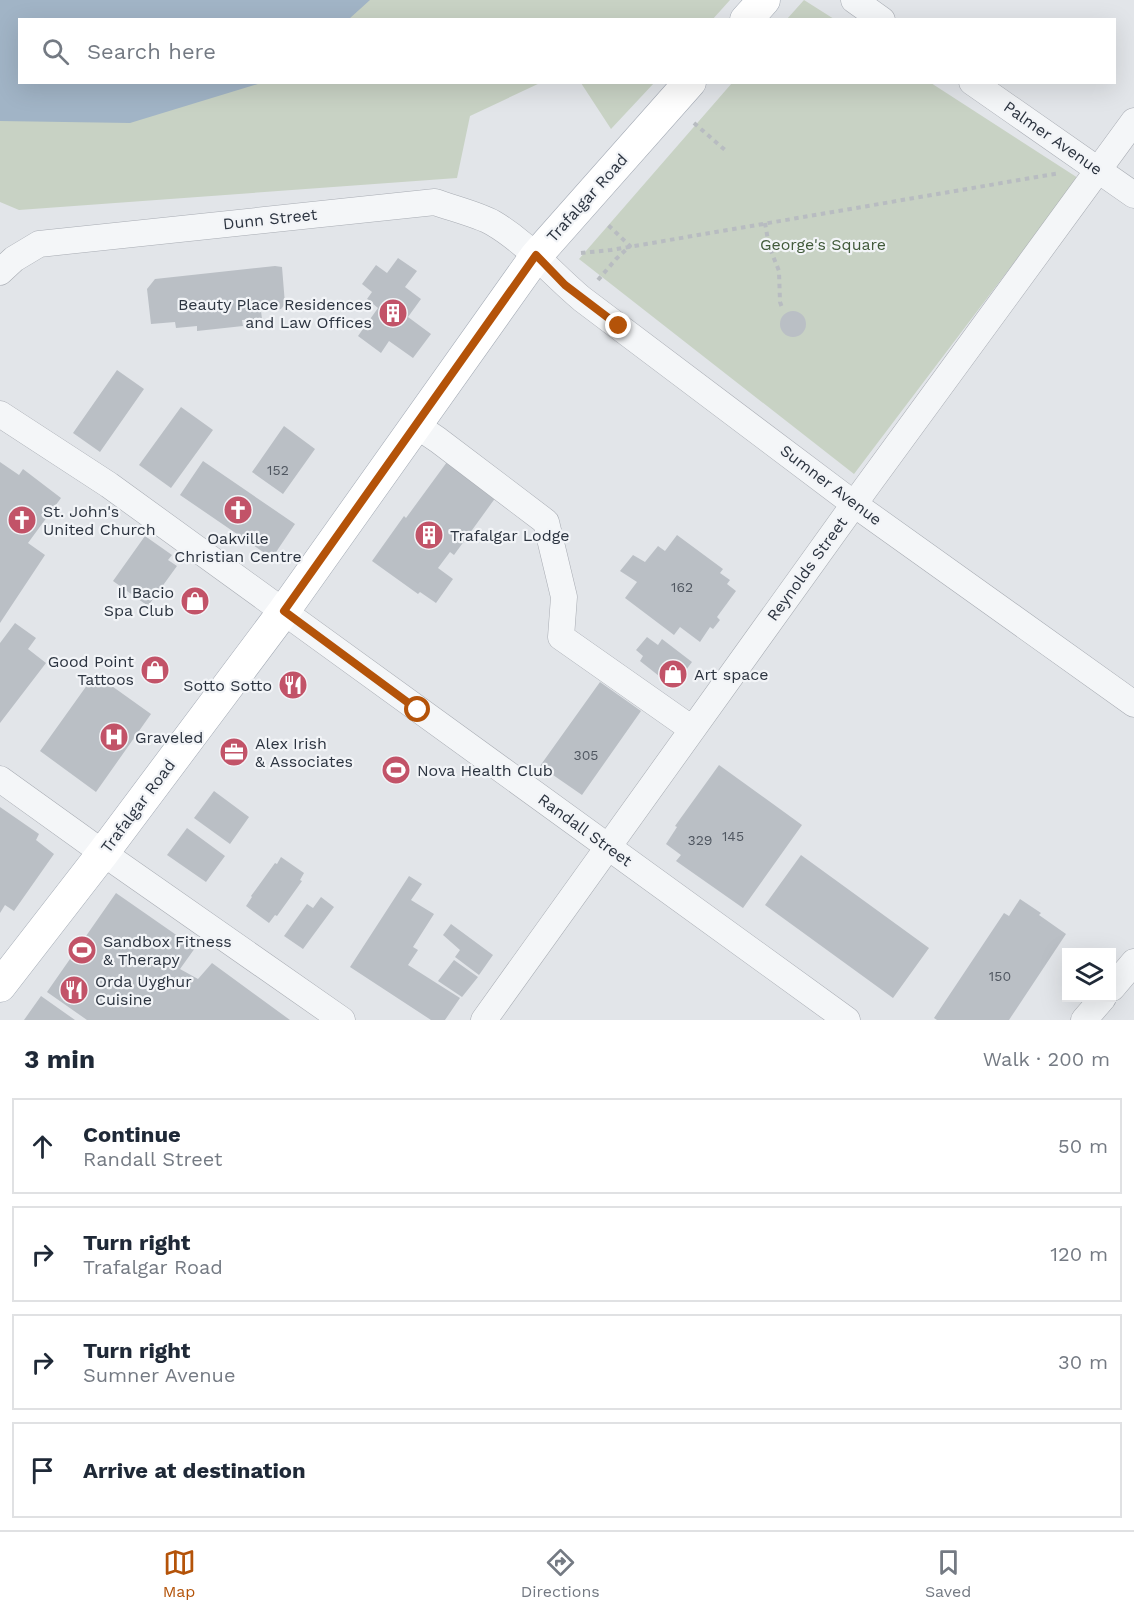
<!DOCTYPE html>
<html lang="en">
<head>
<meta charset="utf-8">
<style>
	body { margin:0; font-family:"Work Sans",sans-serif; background:#f2f2f3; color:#1f2937 }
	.controls { position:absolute; right:18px; bottom:18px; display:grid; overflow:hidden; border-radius:0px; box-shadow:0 6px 24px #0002 }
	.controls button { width:54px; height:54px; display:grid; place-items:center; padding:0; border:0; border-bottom:2px solid #e0e1e3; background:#fff; color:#1f2937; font:30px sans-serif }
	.stop { position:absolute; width:18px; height:18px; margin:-14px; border:4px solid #b45309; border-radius:50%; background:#fff }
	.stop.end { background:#b45309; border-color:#fff; box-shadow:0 2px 6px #0008 }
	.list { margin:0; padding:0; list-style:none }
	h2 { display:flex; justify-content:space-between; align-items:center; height:78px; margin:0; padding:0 24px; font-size:26px }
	h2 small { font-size:20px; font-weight:400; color:#747a83 }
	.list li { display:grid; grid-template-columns:39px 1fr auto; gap:18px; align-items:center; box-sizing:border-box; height:96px; margin:0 12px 12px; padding:0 12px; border:2px solid #e0e1e3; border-radius:0px }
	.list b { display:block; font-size:22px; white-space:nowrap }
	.list p { margin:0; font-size:20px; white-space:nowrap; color:#747a83 }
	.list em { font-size:20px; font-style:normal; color:#747a83 }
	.icon { flex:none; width:33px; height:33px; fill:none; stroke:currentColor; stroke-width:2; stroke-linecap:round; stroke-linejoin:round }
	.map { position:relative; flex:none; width:1134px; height:1020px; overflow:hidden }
	.search { position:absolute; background:#fff; box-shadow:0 6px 24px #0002; left:18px; right:18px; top:18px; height:66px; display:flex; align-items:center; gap:15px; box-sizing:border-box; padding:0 21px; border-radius:0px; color:#747a83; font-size:22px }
	.sheet { height:510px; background:#fff }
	nav { display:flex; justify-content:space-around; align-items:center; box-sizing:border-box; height:84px; border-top:2px solid #e0e1e3; background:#fff; font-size:16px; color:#747a83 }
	nav a { display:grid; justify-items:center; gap:3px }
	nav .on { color:#b45309 }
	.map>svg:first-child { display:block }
</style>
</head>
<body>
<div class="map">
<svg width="1134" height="1020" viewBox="0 0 1134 1020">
	<rect width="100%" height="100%" fill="#e2e5e9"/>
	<path fill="#c8d2c4" d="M0 0H730L712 20H20V82L540 83 470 116 457 178 19 210 0 202Z
		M804 0 834 19H787Z
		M581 83H654L611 129Z
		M732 83H931L1078 178 854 474 579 259Z"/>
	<path fill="#a1b4c6" d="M0 0H370L349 19 20 20V82L261 83 130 123 0 121Z"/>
	<path fill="#babfc5" d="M398 258 417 271 405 287 421 299 408 317 431 334 413 358 389 341 381 353 358 336 378 308 367 299 372 292 362 284 376 265 387 273Z
		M275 266 282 267 285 304 281 309 261 311 262 319 242 320 243 326 197 331V326L176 328 175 322 151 324 147 289 155 279Z
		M780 324a13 13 0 1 1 26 0a13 13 0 1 1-26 0Z
		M117 370 144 389 100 452 73 433Z
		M181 407 213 430 171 488 139 465Z
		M284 426 315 449 283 494 252 472Z
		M203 461 295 524 272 558 180 495Z
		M0 462 19 475 23 469 61 498 28 543 45 555 0 623Z
		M447 462 496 497 454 555 450 552 438 568 453 579 436 603 420 592 418 594 372 561 404 516 406 518Z
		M677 535 723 569 720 573 730 580 727 584 736 591 717 617 720 620 713 629 710 627 700 642 680 627 674 635 625 598 637 582 620 571 633 555 645 562 658 546 665 551Z
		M145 536 172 555 168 560 177 566 148 606 113 581Z
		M15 623 36 638 28 649 46 663 0 723V643Z
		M647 637 658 645 662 639 692 662 673 687 640 661 643 656 636 650Z
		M95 674 151 714 96 792 40 751Z
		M600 682 641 711 582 795 540 766Z
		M719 765 802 825 743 908 676 861 681 855 666 844 677 827 675 826Z
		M214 791 249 817 230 844 194 818Z
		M0 807 39 834 36 840 54 854 14 911 5 905 0 913Z
		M187 828 225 856 206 882 167 855Z
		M801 855 929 948 893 998 765 905Z
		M281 857 304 873 300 880 302 881 277 916 275 915 269 923 246 906 252 897 251 896 275 863 277 864Z
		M409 876 422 884 411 900 434 914 413 947 418 950 408 965 460 998 445 1020H431L350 967Z
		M116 893 195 948 180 969 198 979 212 963 290 1020H87L47 992Z
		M321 897 334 907 303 949 284 936 307 904 313 908Z
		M1020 899 1041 913 1039 915 1066 934 1009 1020H937L934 1018 1004 913 1009 916Z
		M451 924 493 955 479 975 455 957 460 950 443 935Z
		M454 960 478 977 462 997 438 981Z
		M41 996 75 1020H24Z"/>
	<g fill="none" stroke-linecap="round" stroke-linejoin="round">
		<g stroke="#a8acb3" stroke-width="27">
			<path id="minor" d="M854 0 882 20
				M972 82 1134 195
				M0 272 14 259 39 244 435 202C451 208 479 215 493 223 527 243 552 274 582 299L854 504 1134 704
				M0 414 109 485 847 1020
				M416 425 438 440 546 522 564 597 561 637 692 729
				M0 779 103 853 342 1020
				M1112 988 1134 962
				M484 1020 865 489 1134 121
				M1084 1020 1103 998"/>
		</g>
		<g stroke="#a3aab4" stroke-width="33">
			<path id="major" d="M746 20 764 0
				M0 986 103 853 284 611 536 256 690 82"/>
		</g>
		<path stroke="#b8bcc1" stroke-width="4" stroke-dasharray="4.5 4.5" stroke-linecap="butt" d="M694 123 725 150
			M765 223 769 246 779 271 780 302 783 310
			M581 253 611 250 1060 173
			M598 280 616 259 630 246 607 224"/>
		<use href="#minor" stroke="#f4f6f8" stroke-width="26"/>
		<use href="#major" stroke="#fff" stroke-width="32"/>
	</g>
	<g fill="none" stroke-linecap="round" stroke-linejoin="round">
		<path stroke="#b45309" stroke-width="8" d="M418 710 284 611 536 255 565 285 619 326"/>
	</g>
	<defs>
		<g id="building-disc" transform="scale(1.5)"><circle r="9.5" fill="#c25368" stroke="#f2f4f7"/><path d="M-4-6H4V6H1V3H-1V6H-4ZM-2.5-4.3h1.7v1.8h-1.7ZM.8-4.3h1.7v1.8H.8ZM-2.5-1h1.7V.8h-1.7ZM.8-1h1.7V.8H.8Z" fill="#fff"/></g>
		<g id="church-disc" transform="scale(1.5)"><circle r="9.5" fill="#c25368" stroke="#f2f4f7"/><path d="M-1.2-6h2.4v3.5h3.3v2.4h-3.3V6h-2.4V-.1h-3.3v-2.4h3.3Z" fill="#fff"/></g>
		<g id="shop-disc" transform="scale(1.5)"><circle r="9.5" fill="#c25368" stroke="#f2f4f7"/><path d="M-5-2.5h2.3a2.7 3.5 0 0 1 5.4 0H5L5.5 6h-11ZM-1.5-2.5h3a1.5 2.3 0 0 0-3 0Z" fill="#fff"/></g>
		<g id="restaurant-disc" transform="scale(1.5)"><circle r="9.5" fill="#c25368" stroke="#f2f4f7"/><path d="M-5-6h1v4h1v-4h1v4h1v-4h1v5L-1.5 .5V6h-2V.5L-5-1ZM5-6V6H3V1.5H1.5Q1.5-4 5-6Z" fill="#fff"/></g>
		<g id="hospital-disc" transform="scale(1.5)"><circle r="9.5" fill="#c25368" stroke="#f2f4f7"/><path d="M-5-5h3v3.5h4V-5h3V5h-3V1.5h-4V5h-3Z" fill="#fff"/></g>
		<g id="office-disc" transform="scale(1.5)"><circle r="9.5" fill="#c25368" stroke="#f2f4f7"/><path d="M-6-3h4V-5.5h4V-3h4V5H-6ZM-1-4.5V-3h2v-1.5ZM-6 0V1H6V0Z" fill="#fff"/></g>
		<g id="stadium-disc" transform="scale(1.5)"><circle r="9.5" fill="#c25368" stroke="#f2f4f7"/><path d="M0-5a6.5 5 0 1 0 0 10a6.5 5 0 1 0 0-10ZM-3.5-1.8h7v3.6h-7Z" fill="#fff"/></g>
	</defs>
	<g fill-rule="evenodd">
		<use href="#building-disc" x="393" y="313"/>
		<use href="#church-disc" x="238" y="510"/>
		<use href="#church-disc" x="22" y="520"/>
		<use href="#building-disc" x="429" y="535"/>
		<use href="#shop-disc" x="195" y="601"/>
		<use href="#shop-disc" x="155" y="670"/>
		<use href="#shop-disc" x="673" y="674"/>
		<use href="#restaurant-disc" x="293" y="685"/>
		<use href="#hospital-disc" x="114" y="737"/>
		<use href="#office-disc" x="234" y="752"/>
		<use href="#stadium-disc" x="396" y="770"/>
		<use href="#stadium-disc" x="82" y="950"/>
		<use href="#restaurant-disc" x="74" y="990"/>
	</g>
	<g text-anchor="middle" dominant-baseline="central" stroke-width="4.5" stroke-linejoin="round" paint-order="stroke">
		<g font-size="14" fill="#505761">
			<text x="278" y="470">152</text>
			<text x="682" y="587">162</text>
			<text x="586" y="755">305</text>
			<text x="733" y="836">145</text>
			<text x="700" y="840">329</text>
			<text x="1000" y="976">150</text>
		</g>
		<g font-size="16" fill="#2c3440" stroke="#f2f4f7">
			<text transform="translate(1053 138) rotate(35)">Palmer Avenue</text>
			<text transform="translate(587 198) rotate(-48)">Trafalgar Road</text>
			<text transform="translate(270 219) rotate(-6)">Dunn Street</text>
			<text transform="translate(831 485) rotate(37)">Sumner Avenue</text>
			<text transform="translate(807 569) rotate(-54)">Reynolds Street</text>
			<text transform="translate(138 806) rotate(-53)">Trafalgar Road</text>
			<text transform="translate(585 830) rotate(36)">Randall Street</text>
		</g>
		<g font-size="16" fill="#415a3a" stroke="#f2f4f7">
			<text x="823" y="244">George's Square</text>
		</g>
		<g font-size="16" fill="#2c3440" stroke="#f2f4f7" text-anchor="start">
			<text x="372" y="304" text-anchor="end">Beauty Place Residences<tspan x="372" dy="18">and Law Offices</tspan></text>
			<text x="43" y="511">St. John's<tspan x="43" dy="18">United Church</tspan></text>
			<text x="450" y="535">Trafalgar Lodge</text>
			<text x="238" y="538" text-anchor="middle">Oakville<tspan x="238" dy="18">Christian Centre</tspan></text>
			<text x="174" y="592" text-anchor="end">Il Bacio<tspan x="174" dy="18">Spa Club</tspan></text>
			<text x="134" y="661" text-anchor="end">Good Point<tspan x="134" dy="18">Tattoos</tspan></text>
			<text x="694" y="674">Art space</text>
			<text x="272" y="685" text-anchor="end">Sotto Sotto</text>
			<text x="135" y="737">Graveled</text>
			<text x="255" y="743">Alex Irish<tspan x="255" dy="18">&amp; Associates</tspan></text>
			<text x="417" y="770">Nova Health Club</text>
			<text x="103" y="941">Sandbox Fitness<tspan x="103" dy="18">&amp; Therapy</tspan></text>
			<text x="95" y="981">Orda Uyghur<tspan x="95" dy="18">Cuisine</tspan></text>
		</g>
	</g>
</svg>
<div class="controls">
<button><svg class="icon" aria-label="layers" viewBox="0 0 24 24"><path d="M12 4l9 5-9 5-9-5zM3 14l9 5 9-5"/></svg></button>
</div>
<div class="stop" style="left:418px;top:710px"></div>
<div class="stop end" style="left:619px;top:326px"></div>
<div class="search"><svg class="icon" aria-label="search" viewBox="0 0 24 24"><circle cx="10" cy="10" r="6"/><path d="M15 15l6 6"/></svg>Search here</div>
</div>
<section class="sheet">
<h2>3 min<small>Walk · 200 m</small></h2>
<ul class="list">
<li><svg class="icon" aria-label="ahead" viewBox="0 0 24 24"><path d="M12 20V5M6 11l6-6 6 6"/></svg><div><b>Continue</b><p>Randall Street</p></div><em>50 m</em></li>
<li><svg class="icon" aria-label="right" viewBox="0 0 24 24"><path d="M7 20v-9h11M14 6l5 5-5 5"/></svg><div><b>Turn right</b><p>Trafalgar Road</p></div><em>120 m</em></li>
<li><svg class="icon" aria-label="right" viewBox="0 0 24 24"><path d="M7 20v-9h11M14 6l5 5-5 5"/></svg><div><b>Turn right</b><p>Sumner Avenue</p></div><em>30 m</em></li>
<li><svg class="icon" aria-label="arrive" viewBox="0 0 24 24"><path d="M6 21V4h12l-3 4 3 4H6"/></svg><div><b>Arrive at destination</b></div></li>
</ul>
</section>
<nav>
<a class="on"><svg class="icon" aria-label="map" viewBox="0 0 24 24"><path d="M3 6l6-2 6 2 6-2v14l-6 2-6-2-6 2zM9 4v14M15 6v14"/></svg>Map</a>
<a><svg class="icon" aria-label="directions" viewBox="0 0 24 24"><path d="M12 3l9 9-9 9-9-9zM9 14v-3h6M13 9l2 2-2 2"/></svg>Directions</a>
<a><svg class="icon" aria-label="saved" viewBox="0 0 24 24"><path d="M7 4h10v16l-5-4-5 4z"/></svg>Saved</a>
</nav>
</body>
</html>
